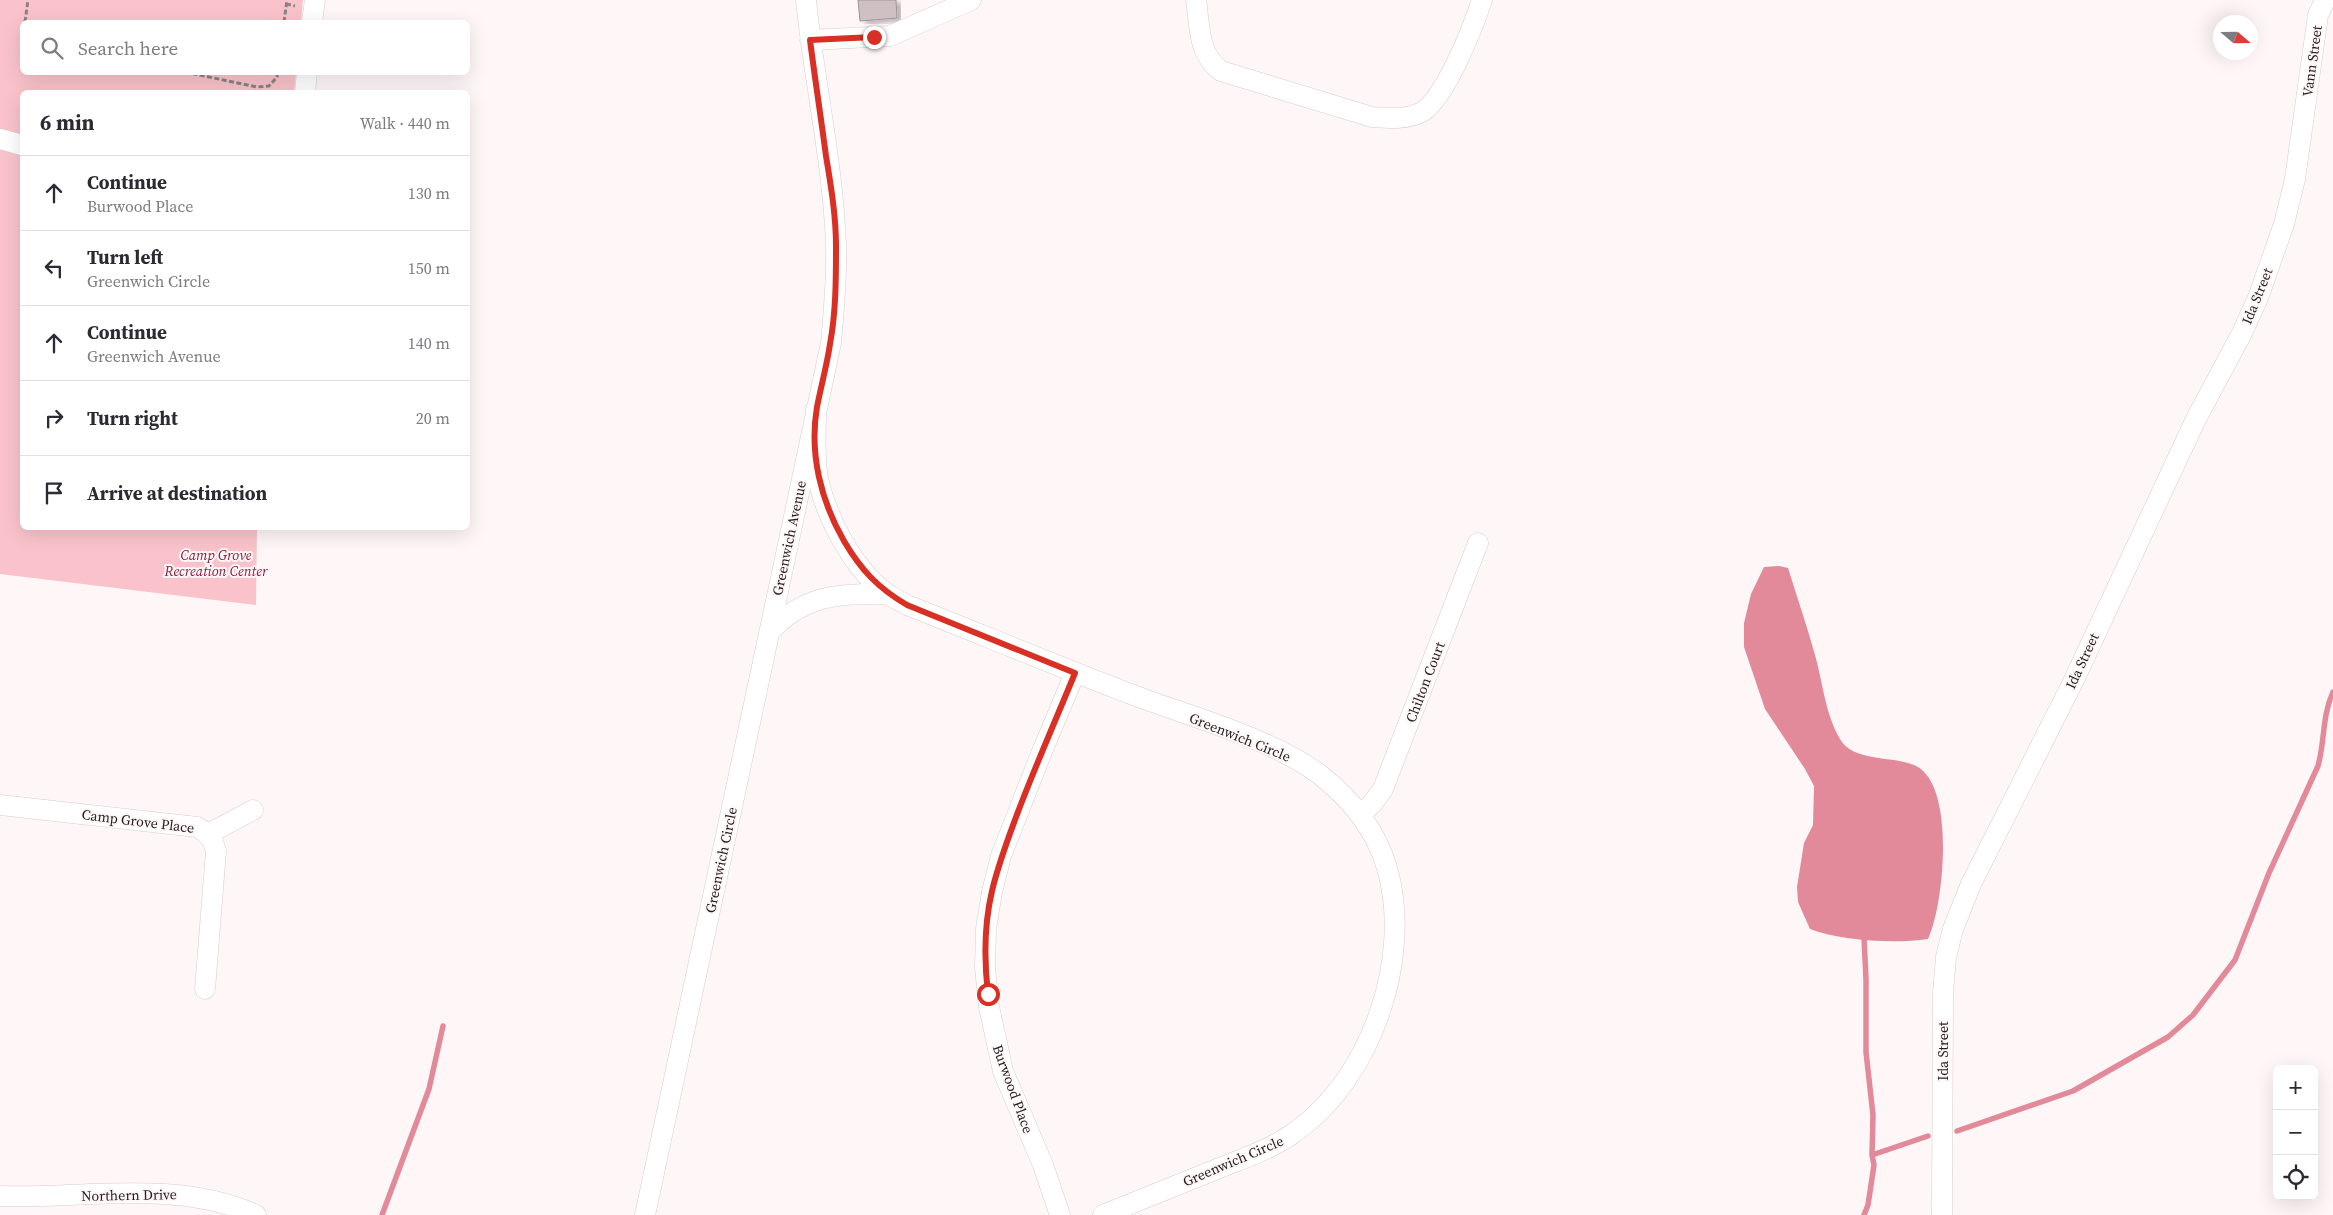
<!DOCTYPE html>
<html lang="en">
<head>
<meta charset="utf-8">
<style>
	body { margin:0; font-family:"Source Serif 4",serif; background:#f7f7f7; color:#2b2b33 }
	.controls { position:absolute; right:15px; bottom:15px; display:grid; overflow:hidden; border-radius:8px; box-shadow:0 5px 20px #0002 }
	.controls button { width:45px; height:45px; display:grid; place-items:center; padding:0; border:0; border-bottom:1px solid #e1e1e2; background:#fff; color:#2b2b33; font:25px sans-serif }
	.compass { position:absolute; left:2213px; top:15px; width:45px; height:45px; border-radius:50%; background:#fff; box-shadow:0 5px 20px #0002; rotate:110deg }
	.stop { position:absolute; width:15px; height:15px; margin:-11px; border:4px solid #d93025; border-radius:50%; background:#fff }
	.stop.end { background:#d93025; border-color:#fff; box-shadow:0 1px 5px #0008 }
	.list { margin:0; padding:0; list-style:none }
	h2 { display:flex; justify-content:space-between; align-items:center; height:65px; margin:0; padding:0 20px; font-size:21px }
	h2 small { font-size:16px; font-weight:400; color:#7c7c81 }
	.list li { display:grid; grid-template-columns:32px 1fr auto; gap:15px; align-items:center; box-sizing:border-box; height:75px; padding:0 20px; border-top:1px solid #e1e1e2 }
	.list b { display:block; font-size:19px; white-space:nowrap }
	.list p { margin:0; font-size:16px; white-space:nowrap; color:#7c7c81 }
	.list em { font-size:16px; font-style:normal; color:#7c7c81 }
	.icon { flex:none; width:28px; height:28px; fill:none; stroke:currentColor; stroke-width:2; stroke-linecap:round; stroke-linejoin:round }
	.map { position:relative; flex:none; width:2333px; height:1215px; overflow:hidden }
	.search { position:absolute; background:#fff; box-shadow:0 5px 20px #0002; left:20px; top:20px; width:450px; height:55px; display:flex; align-items:center; gap:12px; box-sizing:border-box; padding:0 18px; border-radius:8px; color:#7c7c81; font-size:19px }
	.panel { position:absolute; background:#fff; box-shadow:0 5px 20px #0002; left:20px; top:90px; width:450px; height:440px; border-radius:8px }
	.map>svg:first-child { display:block }
</style>
</head>
<body>
<div class="map">
<svg width="2333" height="1215" viewBox="0 0 2333 1215">
	<defs>
		<filter id="shadow"><feDropShadow dx="5.5" dy="3" stdDeviation="2.5" flood-color="#0004"/></filter>
	</defs>
	<rect width="100%" height="100%" fill="#fef6f7"/>
	<path fill="#fac3cb" d="M0 0H303L301 22H22V72L296 73 294 92H22V528H257L256 605 0 574Z"/>
	<path fill="#e28a99" d="M1779 566 1788 568C1797 597 1807 626 1815 655 1823 683 1825 713 1840 739 1854 763 1893 755 1916 766 1956 785 1944 906 1928 939 1894 944 1842 941 1810 929L1798 902 1797 887 1804 843 1813 825 1814 786 1805 769 1765 709 1744 647V623L1751 594 1764 567Z"/>
	<g fill="none" stroke-linecap="round" stroke-linejoin="round">
		<path stroke="#e28a99" stroke-width="5.5" d="M1957 1131 2073 1091 2168 1037 2193 1015 2235 960 2269 873 2318 766C2325 741 2322 716 2333 692
			M1872 1155 1928 1136
			M382 1215 429 1089 443 1026
			M1864 1215 1868 1205 1874 1165 1872 1155 1873 1115 1866 1052V979L1864 938 1866 932"/>
	</g>
	<path fill="#cfc1c3" stroke="#a09394" filter="url(#shadow)" d="M858 0H896L897 18 860 21Z"/>
	<g fill="none" stroke-linecap="round" stroke-linejoin="round">
		<g stroke="#d9cbcd" stroke-width="21">
			<path id="minor" d="M1196 0C1200 27 1198 54 1221 71L1372 117C1388 118 1407 120 1422 112 1446 97 1473 27 1482 0
				M312 22 315 0
				M810 40 890 36 971 0
				M305 92 307 72
				M0 139 22 145
				M816 409C816 432 814 456 818 479 827 519 853 568 886 593 893 598 900 601 907 605 983 635 1059 667 1136 696 1192 717 1272 739 1319 774 1350 798 1376 830 1387 868 1413 958 1371 1079 1295 1132 1272 1149 1244 1158 1217 1169 1179 1184 1141 1200 1103 1215
				M770 631C805 595 838 593 887 594
				M0 805 197 827C208 833 213 839 216 851L205 989
				M1360 815 1372 804 1383 789 1478 543
				M208 834 253 810
				M0 1196C83 1199 178 1179 256 1215
				M645 1215 831 343C834 310 837 278 836 245 833 163 814 81 806 0
				M1060 1215 1043 1165 1003 1071 989 1007 985 967 986 929 992 892 1001 856 1041 754 1075 673
				M1942 1215 1943 993 1946 957 1953 929 1971 884 2073 682 2196 419 2241 335 2258 298 2284 224 2295 179 2318 15 2325 0"/>
		</g>
		<path stroke="#898384" stroke-width="3" stroke-dasharray="5 2.5" stroke-linecap="butt" d="M286 4 295 6
			M25 22 28 0
			M284 22 287 0
			M185 72 257 87 269 86 277 77 278 72"/>
		<use href="#minor" stroke="#fff" stroke-width="20"/>
	</g>
	<g fill="none" stroke-linecap="round" stroke-linejoin="round">
		<path stroke="#d93025" stroke-width="6" d="M874 37 810 40C815 79 821 118 826 156 831 186 836 216 836 246 836 279 836 312 830 344 827 365 821 386 817 407 809 454 821 501 844 541 861 570 878 588 907 605L1075 673C1057 717 1038 760 1021 804 1010 833 999 861 992 891 984 925 984 960 988 994"/>
	</g>
	<g text-anchor="middle" dominant-baseline="central" stroke-width="4" stroke-linejoin="round" paint-order="stroke">
		<g font-size="14" fill="#231e1f" stroke="#fef6f7">
			<text transform="translate(2312 61) rotate(-82)">Vann Street</text>
			<text transform="translate(2257 296) rotate(-68)">Ida Street</text>
			<text transform="translate(789 538) rotate(-78)">Greenwich Avenue</text>
			<text transform="translate(2082 661) rotate(-65)">Ida Street</text>
			<text transform="translate(1425 682) rotate(-69)">Chilton Court</text>
			<text transform="translate(1240 737) rotate(22)">Greenwich Circle</text>
			<text transform="translate(138 821) rotate(7)">Camp Grove Place</text>
			<text transform="translate(721 860) rotate(-78)">Greenwich Circle</text>
			<text transform="translate(1943 1051) rotate(-90)">Ida Street</text>
			<text transform="translate(1013 1089) rotate(70)">Burwood Place</text>
			<text transform="translate(1233 1161) rotate(-23)">Greenwich Circle</text>
			<text transform="translate(129 1195) rotate(-1)">Northern Drive</text>
		</g>
		<g font-size="14" font-style="italic" fill="#841e3b" stroke="#fef6f7">
			<text x="216" y="555">Camp Grove<tspan x="216" dy="16">Recreation Center</tspan></text>
		</g>
	</g>
</svg>
<div class="controls">
<button>+</button>
<button>−</button>
<button><svg class="icon" aria-label="locate" viewBox="0 0 24 24"><circle cx="12" cy="12" r="6"/><path d="M12 2v4M12 18v4M2 12h4M18 12h4"/></svg></button>
</div>
<svg class="compass" viewBox="-18 -18 36 36"><path d="M0-13l5 13h-10z" fill="#e53935"/><path d="M0 13l5-13h-10z" fill="#7c7c81"/></svg>
<div class="stop" style="left:988px;top:994px"></div>
<div class="stop end" style="left:874px;top:37px"></div>
<div class="search"><svg class="icon" aria-label="search" viewBox="0 0 24 24"><circle cx="10" cy="10" r="6"/><path d="M15 15l6 6"/></svg>Search here</div>
<section class="panel">
<h2>6 min<small>Walk · 440 m</small></h2>
<ul class="list">
<li><svg class="icon" aria-label="ahead" viewBox="0 0 24 24"><path d="M12 20V5M6 11l6-6 6 6"/></svg><div><b>Continue</b><p>Burwood Place</p></div><em>130 m</em></li>
<li><svg class="icon" aria-label="left" viewBox="0 0 24 24"><path d="M17 20v-9H6M10 6l-5 5 5 5"/></svg><div><b>Turn left</b><p>Greenwich Circle</p></div><em>150 m</em></li>
<li><svg class="icon" aria-label="ahead" viewBox="0 0 24 24"><path d="M12 20V5M6 11l6-6 6 6"/></svg><div><b>Continue</b><p>Greenwich Avenue</p></div><em>140 m</em></li>
<li><svg class="icon" aria-label="right" viewBox="0 0 24 24"><path d="M7 20v-9h11M14 6l5 5-5 5"/></svg><div><b>Turn right</b></div><em>20 m</em></li>
<li><svg class="icon" aria-label="arrive" viewBox="0 0 24 24"><path d="M6 21V4h12l-3 4 3 4H6"/></svg><div><b>Arrive at destination</b></div></li>
</ul>
</section>
</div>
</body>
</html>
